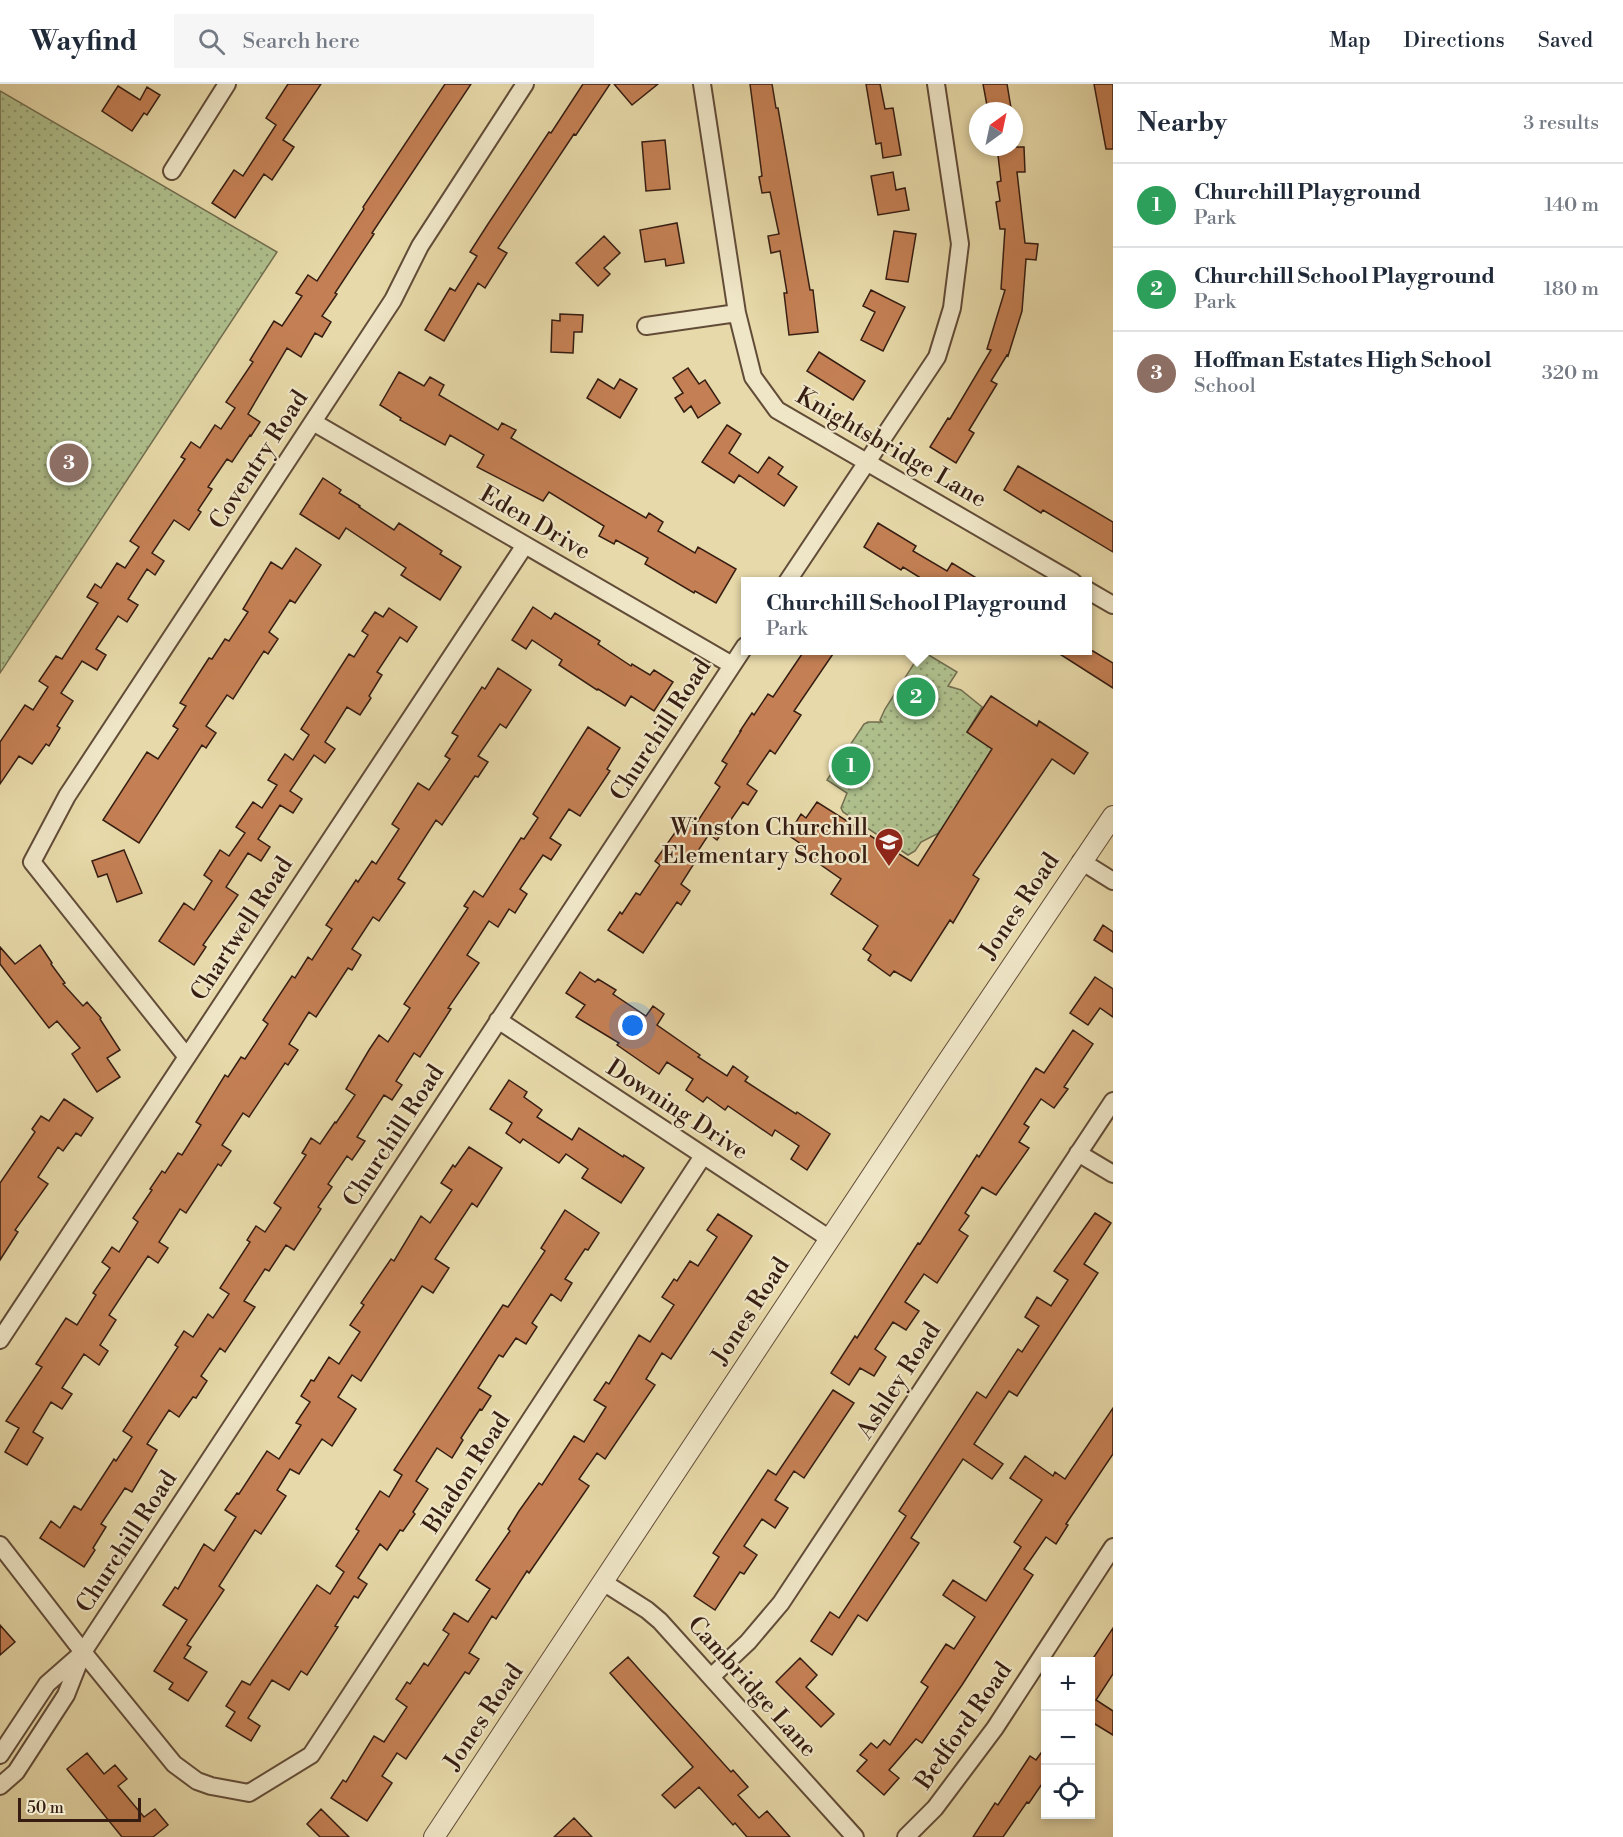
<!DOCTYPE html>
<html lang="en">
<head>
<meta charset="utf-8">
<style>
	body { margin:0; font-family:"Libre Bodoni",serif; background:#f6f6f7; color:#1f2937 }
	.controls { position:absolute; right:18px; bottom:18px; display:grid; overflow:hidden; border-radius:0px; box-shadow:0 3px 9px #0003 }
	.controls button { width:54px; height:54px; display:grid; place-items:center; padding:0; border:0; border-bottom:2px solid #e0e1e3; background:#fff; color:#1f2937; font:30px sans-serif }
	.compass { position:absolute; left:969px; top:18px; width:54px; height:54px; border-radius:50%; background:#fff; box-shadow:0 3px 9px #0003; rotate:33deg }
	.scale { position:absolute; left:18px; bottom:15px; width:123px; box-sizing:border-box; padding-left:6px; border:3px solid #361d12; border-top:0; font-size:16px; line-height:21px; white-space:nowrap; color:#361d12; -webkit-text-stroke:4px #efe6c7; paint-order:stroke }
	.you { position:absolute; left:633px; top:942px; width:21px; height:21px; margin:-15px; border:4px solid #fff; border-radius:50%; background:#1a73e8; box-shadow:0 0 0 9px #1a73e833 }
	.badge { display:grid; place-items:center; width:39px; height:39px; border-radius:50%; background:#8f2418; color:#fff; font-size:20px; font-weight:700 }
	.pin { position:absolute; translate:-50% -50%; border:3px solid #fff; box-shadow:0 2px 6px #0006 }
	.popup { position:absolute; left:741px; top:493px; width:351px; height:78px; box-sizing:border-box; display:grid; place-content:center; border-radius:0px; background:#fff; filter:drop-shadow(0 2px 4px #0005); font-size:20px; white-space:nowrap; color:#747a83 }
	.popup b { font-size:22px; color:#1f2937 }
	.popup::after { content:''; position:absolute; left:50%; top:100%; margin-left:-12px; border:12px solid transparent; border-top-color:#fff }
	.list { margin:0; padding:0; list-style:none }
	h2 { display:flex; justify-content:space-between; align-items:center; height:78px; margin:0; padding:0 24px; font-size:26px }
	h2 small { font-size:20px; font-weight:400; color:#747a83 }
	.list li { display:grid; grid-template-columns:39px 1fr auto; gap:18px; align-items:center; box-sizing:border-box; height:84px; padding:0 24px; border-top:2px solid #e0e1e3 }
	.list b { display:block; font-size:22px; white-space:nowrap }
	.list p { margin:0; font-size:20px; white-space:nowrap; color:#747a83 }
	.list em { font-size:20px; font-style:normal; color:#747a83 }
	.icon { flex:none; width:33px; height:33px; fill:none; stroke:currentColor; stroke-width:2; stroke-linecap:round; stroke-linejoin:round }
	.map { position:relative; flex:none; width:1113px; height:1753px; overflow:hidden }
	header { display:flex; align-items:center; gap:36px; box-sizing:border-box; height:84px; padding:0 30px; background:#fff; border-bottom:2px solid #e0e1e3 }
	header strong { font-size:28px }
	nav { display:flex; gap:33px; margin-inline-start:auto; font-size:21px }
	.search { width:420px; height:54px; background:#f6f6f7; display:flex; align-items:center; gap:15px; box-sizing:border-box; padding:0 21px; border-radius:0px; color:#747a83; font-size:22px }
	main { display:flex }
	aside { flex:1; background:#fff }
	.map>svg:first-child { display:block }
</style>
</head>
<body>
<header>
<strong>Wayfind</strong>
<div class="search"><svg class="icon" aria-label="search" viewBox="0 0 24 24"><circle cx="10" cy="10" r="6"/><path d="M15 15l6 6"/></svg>Search here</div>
<nav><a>Map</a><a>Directions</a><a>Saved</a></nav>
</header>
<main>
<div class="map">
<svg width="1113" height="1753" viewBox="0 0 1113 1753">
	<defs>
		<pattern id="park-dots" width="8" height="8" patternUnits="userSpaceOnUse" patternTransform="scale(1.5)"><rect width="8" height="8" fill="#afc08d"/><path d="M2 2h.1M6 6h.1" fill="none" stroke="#8f9b72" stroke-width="1.8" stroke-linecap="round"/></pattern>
	</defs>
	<rect width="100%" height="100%" fill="#e7d9a9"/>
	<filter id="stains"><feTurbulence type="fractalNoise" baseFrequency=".00333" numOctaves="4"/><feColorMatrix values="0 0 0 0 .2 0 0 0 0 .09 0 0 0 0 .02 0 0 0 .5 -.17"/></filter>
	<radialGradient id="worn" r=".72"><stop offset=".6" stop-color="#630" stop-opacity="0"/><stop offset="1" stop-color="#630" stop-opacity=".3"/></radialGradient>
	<path fill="url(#park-dots)" stroke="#726e50" stroke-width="1.5" d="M0 7 277 168 0 589Z
		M922 567 957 588 948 602 961 606 982 623 967 648 992 665 941 748 921 758 915 767 908 771 843 728 841 724 847 709 827 696 864 640 868 638H882L880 636 885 625Z"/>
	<path fill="#c48054" stroke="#361d12" stroke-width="1.5" d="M288 0H321L283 56 294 63 272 96 264 90 235 134 212 119 234 86 243 92 276 41 266 34Z
		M445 0H471L372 149 374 150 335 209 337 210 322 232 331 238 322 253 315 249 301 273 287 264 248 330 260 338 251 352 250 351 232 378 227 375 208 403 212 405 198 426 201 428 189 446 174 436 152 469 164 477 155 491 147 485 128 515 138 521 127 538 118 532 96 565 106 571 97 586 82 577 61 609 73 617 57 642 60 644 49 662 46 660 32 680 19 672 0 700V658L25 621 33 626 48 603 39 597 56 572 62 575 98 519 87 513 95 500 101 504 117 479 125 484 139 463 130 457 185 375 181 373 191 358 200 364 215 341 221 345 235 324 226 318 253 278 250 276 274 237 282 242 302 212 296 209 308 191 317 197 364 125 363 123Z
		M583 0H610L576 51 574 50 498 164 507 169 485 204 478 199 444 257 425 246 450 204 455 207 477 172 470 168 488 140 549 48 551 49Z
		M614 0H658L632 21Z
		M750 0H772L776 24H778L810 206H813L818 248 789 251 784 209H787L780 167 771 169 768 152 779 150 770 108 762 109 759 93 762 92Z
		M866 0H880L885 25 893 24 901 71 883 74 881 59 876 60Z
		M983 0H1007L1011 24 988 27Z
		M1094 0H1113V65H1106Z
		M118 2 140 16 147 3 160 11 147 31 144 29 132 47 102 27Z
		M665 56 670 105 646 107 642 58Z
		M997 63H1024L1025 88H1017L1025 159 1038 160 1036 176 1026 175 1022 227 1008 272 1007 271 991 297 997 300 969 346 974 349 956 379 930 363 948 334 950 335 991 266 987 265 1005 206 1001 205 1005 145H1000L996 118 1000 117 997 98 1001 97Z
		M893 88 896 106 905 104 909 126 878 131 871 92Z
		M677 139 684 179 666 182 665 175 645 178 640 146Z
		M894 147 916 150 908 198 886 195Z
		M604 152 620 169 604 184 610 190 598 202 576 179Z
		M871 206 905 223 883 267 861 256 875 228 863 222Z
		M560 230 583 231 582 248H574L573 269 551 268 552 236 560 237Z
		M819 268 865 297 853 316 807 287Z
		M688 284 699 300 705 296 720 319 698 334 691 322 684 328 675 314 683 309 673 294Z
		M399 288 424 302 430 293 444 301 439 311 498 346 502 339 516 346 511 354 646 434 649 429 663 438 658 447 695 469 698 463 736 485 716 519 695 507 694 509 645 480 648 474 616 456 614 460 599 452 604 442 549 408 543 417 477 383 484 371 450 351 445 361 400 336 401 334 380 321Z
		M598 295 614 305 620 295 637 305 620 334 587 314Z
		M727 341 741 350 729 369 758 389 769 373 783 383 778 390 797 403 784 422 739 391 734 399 702 378Z
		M1018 382 1113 438V468L1043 426 1041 429 1004 406Z
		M323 394 341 406 339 409 360 422 359 423 394 446 399 439 442 467 440 470 461 483 440 516 401 491 406 484 346 444 339 455 300 430Z
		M878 439 916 462 913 467 947 487 952 479 983 498H927L903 483 901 486 864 463Z
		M296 464 321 481 295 519 290 516 269 548 278 555 268 570 264 567 233 615 227 611 206 642 216 649 206 664 202 661 139 759 103 736 147 668 158 675 178 645 173 642 186 622 180 619 209 574 212 575 225 555 229 557 248 528 243 525 271 478 282 485Z
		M533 523 551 535 555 529 600 557 598 560 631 582 632 580 650 591 654 586 673 598 654 627 631 612 625 622 598 605 597 606 559 581 562 576 532 556 526 565 512 556Z
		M389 524 417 543 407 558 400 553 377 588 382 591 369 612 371 614 360 631 347 623 325 658 335 665 325 679 314 671 290 707 302 715 293 729 280 721 258 755 270 763 261 777 248 769 226 803 238 811 203 861 206 863 194 881 159 857 184 819 194 826 212 797 204 791 220 766 229 772 245 749 236 743 253 718 262 724 277 701 268 696 285 670 293 676 309 651 301 645 349 570 354 573 368 551 362 547 375 528 383 533Z
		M804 567H835L794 627 801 631 775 670 770 666 747 700 757 707 748 721 743 718 717 756 709 750 692 776 695 778 681 800 690 807 681 821 677 818 643 869 608 846 620 828 622 830 636 809 640 811 660 781 655 777 686 733 696 740 720 703 715 699 727 680 722 677 741 647H740L752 629 754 631 768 610 773 613Z
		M1055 567H1093L1113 579V604Z
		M498 584 531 606 506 644 500 640 478 672 488 678 478 693 475 692 442 741 436 736 398 795 405 799 379 837 373 833 352 865 361 871 352 886 348 884 316 933 309 928 289 960 298 966 288 981 285 979 249 1033 243 1029 222 1061 231 1067 221 1082 218 1080 186 1129 180 1125 159 1158 168 1164 158 1179 148 1172 109 1231 116 1236 100 1261 108 1267 99 1281 84 1270 62 1304 72 1310 62 1325 51 1318 33 1348 43 1354 27 1381 5 1368 19 1344 6 1337 42 1283 36 1280 66 1234 77 1241 96 1211 93 1209 110 1184 102 1178 112 1163 119 1168 138 1138 133 1134 152 1106 150 1105 162 1087 165 1089 178 1069 182 1071 201 1041 196 1038 225 991 228 993 241 973 245 975 268 940 263 936 292 892 295 894 308 873 312 876 332 845 326 841 356 796 358 798 372 777 376 780 399 745 392 740 418 699 429 706 450 675 445 672 458 652 452 649 482 603 485 605Z
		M991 612 1037 642 1039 637 1088 669 1074 690 1052 675 973 791 979 795 953 839 950 836 911 897 894 887 890 892 868 876 871 871 863 865 878 842 831 810 841 795 798 765 801 760 788 751 801 730 806 734 817 718 918 782 992 665 967 648Z
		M588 643 620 664 607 685 610 687 580 732 569 725 550 754 561 761 551 776 543 771 520 805 527 810 515 829 509 825 498 843 489 837 467 871 479 879 448 924 451 925 420 973 414 969 396 997 402 1001 392 1016 384 1011 357 1053 365 1057 352 1076 347 1072 328 1100 332 1103 318 1123 321 1125 294 1166 286 1161 269 1187 265 1185 244 1217 255 1223 225 1268 220 1264 201 1292 207 1297 196 1314 193 1313 179 1333 169 1326 147 1360 157 1366 132 1408 125 1404 101 1440 106 1443 93 1464 95 1466 84 1483 40 1454 51 1437 60 1444 74 1422 81 1426 114 1375 116 1377 132 1353 123 1347 178 1263 175 1261 184 1247 193 1253 208 1230 213 1234 229 1210 220 1204 250 1158 247 1156 256 1142 265 1148 281 1124 274 1119 306 1071 302 1069 311 1054 320 1060 335 1038 336 1039 355 1011 346 1005 369 966 379 951 388 958 410 924 404 920 468 824 464 822 474 807 483 813 521 754 524 755 538 734 533 730Z
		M124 766 142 809 117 818 107 790 98 793 92 777Z
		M1103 841 1113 848V868L1094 856Z
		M40 861 52 879 51 880 65 899 63 900 83 922 87 918 101 934 100 935 120 966 107 974 120 993 97 1008 72 970 80 964 57 937 49 944 0 880V863L15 880Z
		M580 888 595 898 598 895 616 906 613 910 646 932 653 922 664 930 657 941 700 971 698 973 727 992 733 982 748 993 745 997 796 1030 797 1028 830 1050 807 1086 791 1075 799 1062 775 1046 772 1052 728 1022 725 1026 707 1013 703 1018 686 1006 693 995 667 978 659 990 617 961 619 959 576 933 585 921 566 909Z
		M1095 893 1113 905V933L1100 924 1088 941 1070 929Z
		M1073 946 1093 960 1064 1003 1068 1005 1054 1024 1041 1015 1024 1040 1029 1043 1019 1058 1029 1064 996 1111 982 1103 965 1129 969 1132 959 1146 968 1152 937 1199 924 1190 905 1218 919 1227 906 1246 893 1238 875 1265 886 1273 874 1292 860 1284 849 1301 831 1289 855 1252 857 1254 918 1159 920 1160 977 1071 979 1073 1036 984 1044 989Z
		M509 996 527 1008 524 1013 542 1026 537 1033 572 1056 579 1044 623 1073 624 1071 644 1084 621 1119 582 1094 588 1085 566 1070 559 1079 523 1055 520 1059 506 1049 512 1039 490 1025Z
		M64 1015 93 1034 81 1052 76 1049 63 1067 58 1063 38 1093 48 1100 15 1146 18 1148 0 1176V1099L35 1048 32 1045 41 1032 49 1037Z
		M469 1063 502 1084 477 1123 472 1119 435 1175 449 1184 433 1209 422 1202 361 1297 352 1291 338 1313 356 1325 332 1362 322 1355 299 1390 290 1385 277 1406 286 1412 261 1450 255 1446 219 1502 224 1506 187 1561 191 1563 184 1574 207 1588 188 1617 169 1605 173 1599 154 1587 187 1536 163 1521 175 1503 178 1505 204 1460 214 1467 236 1433 225 1426 237 1409 239 1410 267 1367 279 1375 301 1341 296 1339 310 1318 301 1312 311 1296 314 1297 329 1273 339 1280 360 1248 350 1241 364 1221 361 1219 391 1175 394 1177 421 1132 430 1139 452 1106 441 1099 453 1081 455 1083Z
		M565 1126 599 1149 588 1166 585 1165 565 1195 572 1199 561 1217 551 1210 532 1239 537 1243 526 1260 516 1254 503 1273 499 1271 478 1304 491 1312 482 1326 480 1325 461 1354 463 1356 452 1374 437 1364 416 1397 428 1405 413 1428 415 1430 403 1447 400 1446 387 1466 380 1460 358 1494 367 1500 358 1514 354 1512 335 1542 338 1543 307 1591 301 1587 289 1606 272 1596 248 1634 260 1642 251 1657 226 1642 235 1628 226 1622 242 1597 250 1601 317 1501 330 1510 344 1488 336 1482 359 1447 356 1445 380 1407 389 1413 402 1391 394 1386 503 1221 508 1223 545 1167 541 1164Z
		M1095 1129 1111 1139 1084 1180 1098 1189 1017 1312 1009 1307 974 1360 1003 1380 992 1395 963 1375 911 1454 919 1459 867 1537 858 1531 832 1571 811 1557 830 1528 839 1534 906 1432 899 1427 977 1308 986 1314 1018 1265 1022 1268 1039 1242 1025 1233 1037 1213 1051 1222 1068 1196 1054 1187Z
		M718 1130 752 1152 671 1275 662 1269 646 1295 655 1301 605 1375 597 1369 579 1395 589 1402 529 1489 527 1487 496 1535 492 1532 469 1569 479 1575 469 1590 465 1588 406 1675 397 1669 382 1692 392 1699 367 1737 331 1714 343 1696 346 1698 374 1652 384 1658 407 1623 396 1615 407 1598 410 1600 424 1579 428 1582 449 1550 443 1546 454 1529 468 1538 490 1505 476 1496 510 1447 508 1445 519 1427 539 1399 542 1401 574 1352 584 1358 606 1323 594 1316 606 1298 609 1300 639 1251 650 1258 674 1221 662 1213 674 1195 677 1197 690 1177 698 1182 717 1153 707 1146Z
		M833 1306 854 1319 804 1394 794 1387 775 1416 788 1424 775 1444 762 1435 744 1462 757 1471 744 1490 740 1488 715 1526 694 1512 719 1473 713 1469 768 1386 776 1391Z
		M1113 1324V1370L1066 1440 1068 1441 1056 1460 1046 1453 1024 1485 1033 1491 962 1601 922 1659 916 1655 889 1686 899 1694 884 1711 857 1687 867 1676 860 1671 871 1659 877 1664 884 1656 890 1661 928 1603 921 1598 946 1560 954 1565 975 1533 943 1511 953 1496 986 1517 1021 1463 1014 1458 1042 1416 1010 1394 1025 1372 1053 1392 1055 1388 1065 1395Z
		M0 1541 15 1558 0 1571Z
		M1113 1544V1590L1096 1616 1113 1627V1651L1090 1637V1579Z
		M628 1573 731 1688 733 1686 748 1703 738 1711 759 1734 767 1727 790 1753H747L735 1739 733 1741 699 1703 675 1724 662 1711 693 1683 610 1589Z
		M800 1574 817 1591 806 1603 834 1630 821 1643 776 1598Z
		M1046 1662V1694L1029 1719 1027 1718 1003 1753H973L995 1719 998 1721 1030 1672 1036 1676Z
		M87 1669 104 1690 115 1681 127 1695 118 1702 144 1733 155 1725 168 1741 153 1753H122L67 1685Z
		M321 1725 349 1753H320L307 1740Z
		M574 1734 592 1753H554Z"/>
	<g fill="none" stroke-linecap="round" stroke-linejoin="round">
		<g stroke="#624c38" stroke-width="20">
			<path id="minor" d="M702 0 737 229 753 293 777 326 1073 498
				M172 87 227 0
				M646 242 737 229
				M313 338 732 581
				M787 498 937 273 952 224 960 160 936 0
				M1087 506 1113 521
				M1081 777 1113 797
				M498 936 830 1155
				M187 973 32 778 67 712 393 216 420 162 525 0
				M1078 1069 1113 1090
				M0 1256 525 461
				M0 1461 83 1568 174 1680 197 1697 211 1702 249 1709 311 1671 703 1072
				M603 1498 647 1526 660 1537 855 1753
				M711 1593 748 1558 781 1519 1113 1017
				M0 1671 47 1600 80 1571
				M0 1702 16 1688 66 1611 83 1568 745 562
				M906 1753 935 1724 995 1644 1113 1463"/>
		</g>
		<g stroke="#624c38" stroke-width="22">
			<path id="tertiary" d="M434 1753 939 990 1113 732"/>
		</g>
		<use href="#minor" stroke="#efe6c7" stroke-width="16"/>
		<use href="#tertiary" stroke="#efe6c7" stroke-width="20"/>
	</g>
	<defs>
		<g id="school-pin" transform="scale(1.5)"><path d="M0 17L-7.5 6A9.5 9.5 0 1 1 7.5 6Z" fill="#8f2418" stroke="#efe6c7"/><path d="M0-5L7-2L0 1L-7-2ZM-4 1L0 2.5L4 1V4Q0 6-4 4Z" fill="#fff"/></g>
	</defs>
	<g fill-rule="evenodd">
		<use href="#school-pin" x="889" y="758"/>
	</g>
	<g text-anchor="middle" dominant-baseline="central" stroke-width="4.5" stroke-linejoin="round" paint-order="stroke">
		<g font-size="24" fill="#361d12" stroke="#efe6c7">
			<text transform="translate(891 364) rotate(30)">Knightsbridge Lane</text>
			<text transform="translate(259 376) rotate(-57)">Coventry Road</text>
			<text transform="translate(535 439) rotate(30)">Eden Drive</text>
			<text transform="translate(661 646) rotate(-57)">Churchill Road</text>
			<text transform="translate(1020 822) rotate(-56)">Jones Road</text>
			<text transform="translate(242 845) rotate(-57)">Chartwell Road</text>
			<text transform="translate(677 1026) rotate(33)">Downing Drive</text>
			<text transform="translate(394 1052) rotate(-57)">Churchill Road</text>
			<text transform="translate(751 1227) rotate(-57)">Jones Road</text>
			<text transform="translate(899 1297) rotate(-57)">Ashley Road</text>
			<text transform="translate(467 1389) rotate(-57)">Bladon Road</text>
			<text transform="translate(127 1458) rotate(-57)">Churchill Road</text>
			<text transform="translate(752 1603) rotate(48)">Cambridge Lane</text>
			<text transform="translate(484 1633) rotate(-56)">Jones Road</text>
			<text transform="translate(964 1642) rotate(-55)">Bedford Road</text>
		</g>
		<g font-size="24" fill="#361d12" stroke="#efe6c7" text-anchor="end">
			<text x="868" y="744">Winston Churchill<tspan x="868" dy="28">Elementary School</tspan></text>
		</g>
	</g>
	<rect width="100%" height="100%" filter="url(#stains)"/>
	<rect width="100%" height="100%" fill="url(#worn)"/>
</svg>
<div class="controls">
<button>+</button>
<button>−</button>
<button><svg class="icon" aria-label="locate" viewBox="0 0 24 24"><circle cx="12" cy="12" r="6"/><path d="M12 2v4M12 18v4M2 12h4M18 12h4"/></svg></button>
</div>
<svg class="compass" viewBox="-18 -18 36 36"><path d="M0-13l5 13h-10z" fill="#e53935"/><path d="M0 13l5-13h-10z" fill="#747a83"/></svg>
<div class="scale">50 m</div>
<div class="you"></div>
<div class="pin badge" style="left:851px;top:682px;background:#2e9e5b">1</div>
<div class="pin badge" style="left:916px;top:613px;background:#2e9e5b">2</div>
<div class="popup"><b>Churchill School Playground</b>Park</div>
<div class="pin badge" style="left:69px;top:379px;background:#8d6e63">3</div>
</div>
<aside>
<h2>Nearby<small>3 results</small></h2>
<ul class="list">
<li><span class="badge" style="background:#2e9e5b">1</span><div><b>Churchill Playground</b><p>Park</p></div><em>140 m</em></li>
<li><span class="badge" style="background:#2e9e5b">2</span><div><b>Churchill School Playground</b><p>Park</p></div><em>180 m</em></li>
<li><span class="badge" style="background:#8d6e63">3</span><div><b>Hoffman Estates High School</b><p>School</p></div><em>320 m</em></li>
</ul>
</aside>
</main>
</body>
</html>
